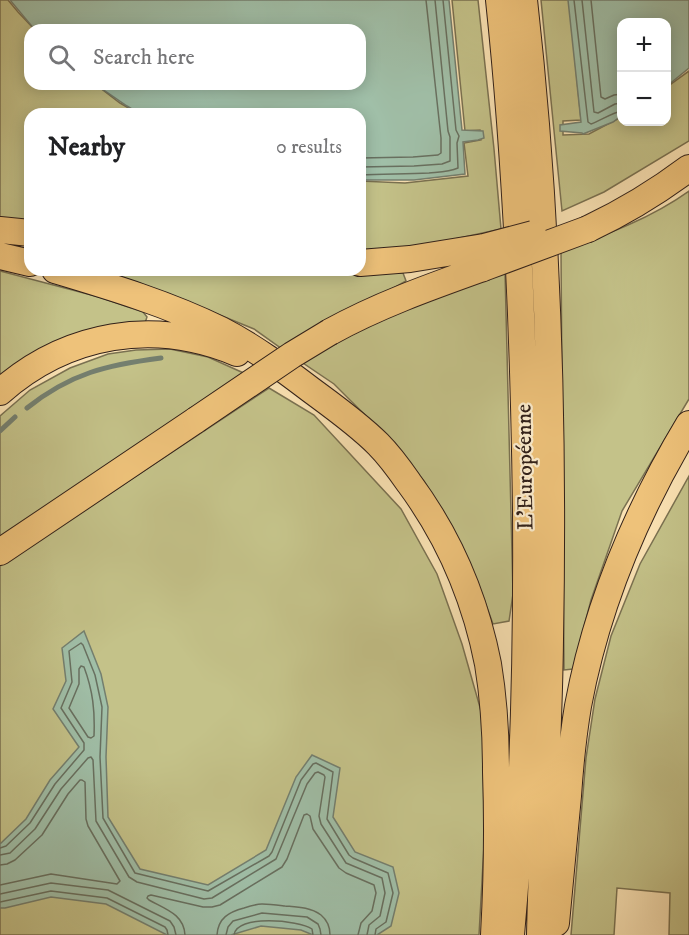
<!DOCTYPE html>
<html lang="en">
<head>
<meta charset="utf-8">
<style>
	body { margin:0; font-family:"IM FELL DW Pica",serif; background:#f2f2f2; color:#202124 }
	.controls { position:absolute; right:18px; top:18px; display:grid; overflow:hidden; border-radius:12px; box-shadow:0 3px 15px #0003 }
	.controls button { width:54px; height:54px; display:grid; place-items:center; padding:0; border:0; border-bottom:2px solid #e0e0e0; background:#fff; color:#202124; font:30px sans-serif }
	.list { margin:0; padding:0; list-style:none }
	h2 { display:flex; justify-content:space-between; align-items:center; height:78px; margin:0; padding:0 24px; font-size:26px }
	h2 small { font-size:20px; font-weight:400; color:#757577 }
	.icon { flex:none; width:33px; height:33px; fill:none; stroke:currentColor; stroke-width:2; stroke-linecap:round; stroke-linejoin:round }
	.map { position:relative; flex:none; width:689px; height:935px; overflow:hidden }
	.search { position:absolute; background:#fff; box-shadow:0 3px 15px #0003; left:24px; top:24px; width:342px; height:66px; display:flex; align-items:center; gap:15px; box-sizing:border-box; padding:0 21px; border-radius:18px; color:#757577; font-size:22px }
	.panel { position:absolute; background:#fff; box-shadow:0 3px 15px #0003; left:24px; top:108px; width:342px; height:168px; border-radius:18px }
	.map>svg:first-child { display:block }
</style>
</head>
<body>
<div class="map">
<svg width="689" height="935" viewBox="0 0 689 935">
	<rect width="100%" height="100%" fill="#fbe3b4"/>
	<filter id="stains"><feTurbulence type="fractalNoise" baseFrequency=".00333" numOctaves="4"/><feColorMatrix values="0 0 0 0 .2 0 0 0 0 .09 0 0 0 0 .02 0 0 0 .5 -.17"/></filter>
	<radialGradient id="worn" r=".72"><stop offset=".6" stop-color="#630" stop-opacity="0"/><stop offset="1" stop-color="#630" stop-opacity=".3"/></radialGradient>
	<path fill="#c4c289" stroke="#7a7151" stroke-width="1.5" d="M0 0H8L18 12 35 30H30V84H95L120 103 139 114H30V222L0 218Z
		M452 0H478L494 149 501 229 418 247 360 250V181L405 183 468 176 464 143 481 140 480 130 465 131Z
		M541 0H569L581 120 563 121V135L589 134 621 117 622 122H666L667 87 689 71V141L604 192 562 211Z
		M689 191V399L622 511 591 600 573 669 564 670 561 251C605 235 650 219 689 191Z
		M89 270H244L267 273H403L406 281 309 336 285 351 254 329 200 307Z
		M0 271 99 297 143 312 147 317 145 323 0 379Z
		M505 272 513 594 509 621 493 624 481 591 450 523 424 481 394 444 334 384 303 363 336 343 384 318Z
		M170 349 208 357 248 375 0 543V416L30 390 70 368 108 354 136 350Z
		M269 388 314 415 401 509 437 574 462 644 483 718 484 845 479 935H0V566Z
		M689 476V935H669L670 893 617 888 614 935H571L586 758 595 699 611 636 640 564Z"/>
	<path fill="#a0bfa8" stroke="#747f6f" stroke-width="1.5" d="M10 0H449L462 130 483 131 484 138 478 140 463 142 465 174 414 180H360V114H140L127 106 95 84H360V30H35Z
		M568 0H689V68L667 86 666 22H622L621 116 613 122 583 134 582 133 560 131V125L581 122Z
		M84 631 101 674 108 707 106 757 108 817 140 869 208 885 266 850 296 777 312 755 340 768 333 817 355 852 393 867 399 893 391 926 377 935H313L301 930 261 926 231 935H167L106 904 51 897 5 908H0V844L26 819 50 780 79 747 53 709 66 681 62 648Z"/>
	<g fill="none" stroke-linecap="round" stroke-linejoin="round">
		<path stroke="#687060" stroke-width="1.5" d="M574 0 588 122 591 124C599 121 614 112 622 111
			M582 0 594 112 598 113 615 104 622 103
			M591 0 601 97 605 99 614 95 622 94
			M360 158 413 157 438 155 441 153V138L426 0
			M360 167 414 166 442 164 450 161V137L448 131 435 0
			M360 175C383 174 406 174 429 173 439 172 449 172 458 168L457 143 459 136 456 130 443 0
			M81 666 84 667C93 691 95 711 94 736L91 738 88 737 69 708 79 684V669Z
			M0 848 6 846 30 823 55 784 84 750V743L61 708 72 682 69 651 81 643 83 645 95 675 102 707 100 757 103 818 135 873 208 891 269 856 272 852 301 780 313 764 316 763 333 772 327 819 349 855 353 858 388 873 393 893 386 922 376 929 375 935
			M0 855 10 853 35 829 61 789 88 758 91 757 93 760 96 821 129 877 137 882 204 899 212 898 276 859 307 784 315 773 318 772 324 775 325 777 319 816 321 824 346 863 382 878 385 893 380 916 369 925 367 935
			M0 865 7 864 15 860 42 835 68 794 80 780H82L85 782 86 819 88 826 120 881 117 884 51 874 0 885
			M0 894 51 883 108 890 170 921 174 927 176 935
			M0 902 51 891 107 898 165 927 167 930 168 935
			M185 935C184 914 165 909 149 900L147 898 148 896 151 895 203 907H212L220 905 282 867 287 859 304 815 307 814 310 816 313 829 339 868 346 873 374 885 376 893 372 911 361 923 358 935
			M217 935C218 918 229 912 244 908 250 906 256 904 262 904 270 904 277 905 285 906 297 907 310 907 321 915 327 920 330 927 330 935
			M226 935 228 927 233 921 262 913 307 917 318 924 320 929 321 935
			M234 935C236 914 299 920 312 929L313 935"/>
		<path stroke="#747f6f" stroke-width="5" d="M27 408C71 373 107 365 161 358
			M0 431 15 417"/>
		<g stroke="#312019" stroke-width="28">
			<path id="highway" d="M499 0C517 170 524 341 526 512 527 653 524 795 511 935
				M524 0C548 212 554 426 550 639 549 738 542 836 540 935
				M588 229C624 212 657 192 689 168
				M0 230 30 233
				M0 256 30 263
				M360 263 410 259 484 247
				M55 270C112 287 168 304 221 330 254 347 282 368 311 390 334 407 358 424 378 444 390 456 400 470 409 483 449 537 475 598 488 664 494 700 496 736 496 772 498 827 497 881 494 935
				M330 332C379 305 430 287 483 268
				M0 392C67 333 154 318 237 353
				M0 552 196 420
				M556 923C560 881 564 838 568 796 570 766 573 736 578 706 597 604 636 512 689 424"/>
		</g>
		<use href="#highway" stroke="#eec27a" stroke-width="26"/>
		<g stroke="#312019" stroke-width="28" stroke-linecap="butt">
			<path id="highway-bridge" d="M484 247 533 234
				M483 268 588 229
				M196 420 292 355 330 332"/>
		</g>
		<use href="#highway-bridge" stroke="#eec27a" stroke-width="26"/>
	</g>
	<g text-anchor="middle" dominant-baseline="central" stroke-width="4.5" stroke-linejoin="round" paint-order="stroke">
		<g font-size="22" fill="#312019" stroke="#fcedce">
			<text transform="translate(525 467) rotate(-91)">L'Européenne</text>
		</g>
	</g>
	<rect width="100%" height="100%" filter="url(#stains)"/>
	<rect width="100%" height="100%" fill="url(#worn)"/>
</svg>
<div class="controls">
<button>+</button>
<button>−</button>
</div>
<div class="search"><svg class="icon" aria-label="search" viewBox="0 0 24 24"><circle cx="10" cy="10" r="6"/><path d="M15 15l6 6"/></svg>Search here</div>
<section class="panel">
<h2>Nearby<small>0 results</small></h2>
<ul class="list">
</ul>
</section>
</div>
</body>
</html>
